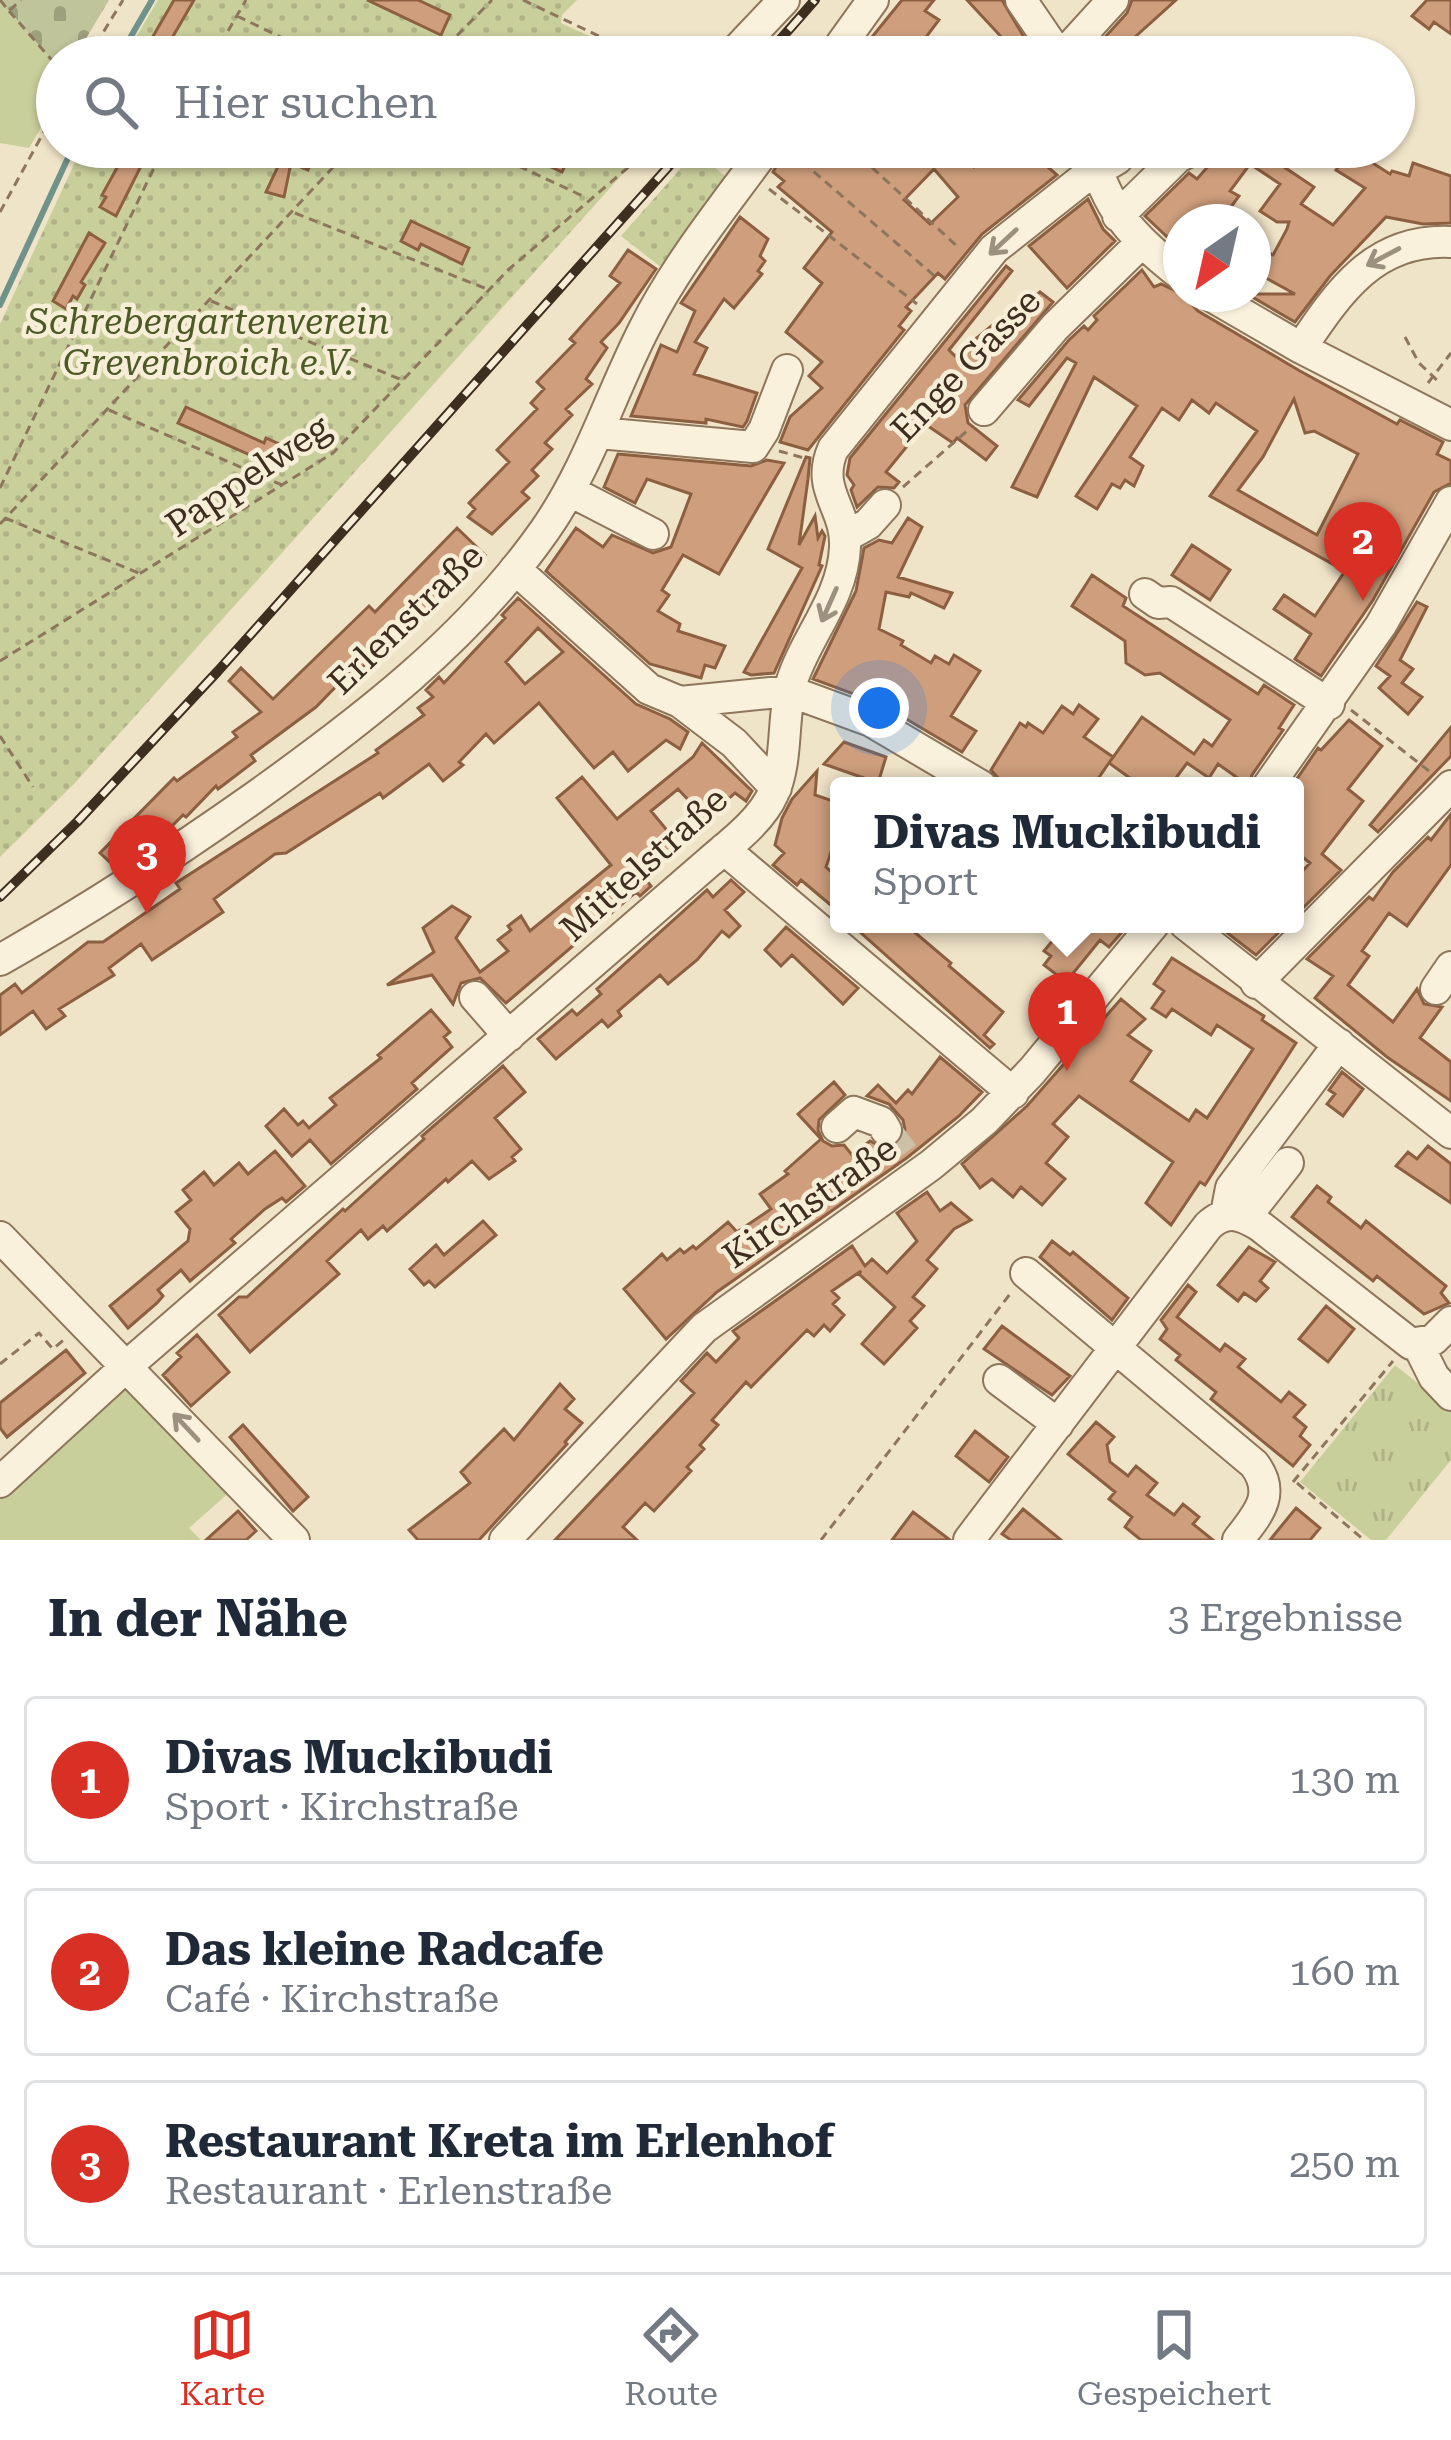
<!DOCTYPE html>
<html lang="de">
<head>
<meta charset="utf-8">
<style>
	body { margin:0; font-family:"Roboto Serif",serif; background:#f2f2f3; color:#1f2937 }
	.compass { position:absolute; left:1163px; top:204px; width:108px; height:108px; border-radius:50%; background:#fff; box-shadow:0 3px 9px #0004; rotate:214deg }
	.you { position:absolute; left:879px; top:708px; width:42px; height:42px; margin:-30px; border:9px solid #fff; border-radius:50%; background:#1a73e8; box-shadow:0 0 0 18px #1a73e833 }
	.badge { display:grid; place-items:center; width:78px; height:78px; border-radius:50%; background:#d93025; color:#fff; font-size:39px; font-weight:700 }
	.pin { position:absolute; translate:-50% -99px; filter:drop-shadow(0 3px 6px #0008) }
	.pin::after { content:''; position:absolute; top:63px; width:42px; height:36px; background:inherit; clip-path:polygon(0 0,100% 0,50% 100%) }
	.popup { position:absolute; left:830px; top:777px; width:474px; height:156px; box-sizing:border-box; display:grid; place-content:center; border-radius:12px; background:#fff; filter:drop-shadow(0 3px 9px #0005); font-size:39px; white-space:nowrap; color:#747a83 }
	.popup b { font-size:45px; color:#1f2937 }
	.popup::after { content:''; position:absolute; left:50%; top:100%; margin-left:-24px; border:24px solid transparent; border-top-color:#fff }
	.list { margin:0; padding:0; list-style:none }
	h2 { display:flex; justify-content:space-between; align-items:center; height:156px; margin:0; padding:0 48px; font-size:51px }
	h2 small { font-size:39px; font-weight:400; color:#747a83 }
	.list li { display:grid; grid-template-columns:78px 1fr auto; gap:36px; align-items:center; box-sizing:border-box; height:168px; margin:0 24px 24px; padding:0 24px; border:3px solid #e0e1e3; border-radius:12px }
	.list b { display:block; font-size:45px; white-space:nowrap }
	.list p { margin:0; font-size:39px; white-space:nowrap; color:#747a83 }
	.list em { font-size:39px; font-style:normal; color:#747a83 }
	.icon { flex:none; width:66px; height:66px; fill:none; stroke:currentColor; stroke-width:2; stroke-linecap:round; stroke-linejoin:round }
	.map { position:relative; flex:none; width:1451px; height:1540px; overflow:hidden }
	.search { position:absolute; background:#fff; box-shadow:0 3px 9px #0004; left:36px; right:36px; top:36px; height:132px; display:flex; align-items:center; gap:30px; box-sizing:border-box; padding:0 42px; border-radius:66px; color:#747a83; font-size:45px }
	.sheet { height:732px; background:#fff }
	nav { display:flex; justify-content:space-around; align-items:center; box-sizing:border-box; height:168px; border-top:3px solid #e0e1e3; background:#fff; font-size:33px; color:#747a83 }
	nav a { display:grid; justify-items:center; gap:6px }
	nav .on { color:#d93025 }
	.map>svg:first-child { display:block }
</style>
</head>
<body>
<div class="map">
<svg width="1451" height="1540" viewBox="0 0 1451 1540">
	<defs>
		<pattern id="cemetery-stones" width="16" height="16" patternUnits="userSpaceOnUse" patternTransform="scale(3)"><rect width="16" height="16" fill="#bfc49a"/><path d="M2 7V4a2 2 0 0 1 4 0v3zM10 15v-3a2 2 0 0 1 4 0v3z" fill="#9ca07d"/></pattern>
		<pattern id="park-tufts" width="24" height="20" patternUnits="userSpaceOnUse" patternTransform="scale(3)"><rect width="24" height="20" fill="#c9cf9b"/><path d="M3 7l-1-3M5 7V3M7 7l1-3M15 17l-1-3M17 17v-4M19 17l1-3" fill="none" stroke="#aeb285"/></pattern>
		<pattern id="garden-dots" width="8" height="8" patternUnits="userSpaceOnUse" patternTransform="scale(3)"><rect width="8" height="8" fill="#c9cf9b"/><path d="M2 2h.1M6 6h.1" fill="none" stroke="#aeb285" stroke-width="1.8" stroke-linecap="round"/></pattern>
	</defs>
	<rect width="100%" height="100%" fill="#f0e4c8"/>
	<path fill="#c9cf9b" d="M0 0 57 66V101L29 148 0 143Z
		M133 1384 232 1490 189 1528 201 1540H0V1496L121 1385Z"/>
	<path fill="url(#cemetery-stones)" d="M0 0H109L75 57H57V66Z"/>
	<path fill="url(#park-tufts)" d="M1395 1365 1445 1405 1451 1403V1460L1386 1540H1371L1300 1482Z"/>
	<path fill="url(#garden-dots)" d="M158 0H577L562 15 561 23 635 57H124Z
		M82 147H647L75 783 0 857V324Z
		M696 151 727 178 662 268 621 236Z"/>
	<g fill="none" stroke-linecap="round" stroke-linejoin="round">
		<path stroke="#6f938a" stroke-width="6" d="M119 57 152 0
			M0 305 73 147"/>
	</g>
	<path fill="#cf9f7d" stroke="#8d5f41" stroke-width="3" fill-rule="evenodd" d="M174 0H194L161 57H141Z
		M367 0H418L450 15 441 35Z
		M902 0H934L925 11 939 20 920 45 936 57H865L859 53Z
		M967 0H1002L1034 54 1020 57Z
		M1132 0H1176L1135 37 1153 57H1087L1127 13Z
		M1427 0H1451V34L1434 22 1429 29 1412 16Z
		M118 147H127L145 158 116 216 100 207 106 197 102 195 118 166 110 161Z
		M287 147H318L308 170 291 163 284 197 266 192Z
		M508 147H559L571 153 562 172Z
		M788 147H954L974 167 987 154 996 164 1013 147H1025L1057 175 982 234 945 279 938 273 906 307 911 311 899 326 904 330 808 450 780 442 790 417 822 388 809 376 822 362 786 332 822 283 804 268 832 232 778 187 784 181 773 172ZM934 169 958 197 930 224 904 200Z
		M1225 147H1263L1260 151 1314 187 1301 204 1333 225 1365 188 1336 170 1352 150 1390 174 1392 171 1409 176 1413 163 1451 176V223L1423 224 1386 217 1330 276 1295 322 1247 294H1295L1255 272 1268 252 1273 255 1287 229 1289 222H1277L1260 211 1280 184 1250 164 1230 191 1239 196 1220 222H1181V250L1145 216 1189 173 1197 179Z
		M1088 199 1103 229 1115 241 1067 288 1029 246Z
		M740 217 768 239 760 256 765 261 758 271 762 274 734 308 724 299 695 342 707 348 694 374 757 393 747 421 743 427 706 419V423L631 416 661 345 677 352 695 311 681 303Z
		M411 221 469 248 462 264 421 244 418 250 401 241Z
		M89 233 105 243 81 282 85 285 77 299 73 296 66 309 53 301Z
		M628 250 656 269 619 323 601 342 607 348 586 379 592 384 566 409 572 415 545 443 552 449 532 470 538 476 522 492 529 498 492 534 468 517 475 509 469 503 509 462 497 450 537 409 531 403 544 389 537 382 575 343 570 339 620 283 610 276Z
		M1006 266 1012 271 949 350 955 356 1030 294 1035 296 1040 292 1053 302 965 405 968 423 997 446 986 460 957 438 953 443 925 424 886 472 899 482 894 488 878 487 857 507 851 490 854 485 847 475 850 458Z
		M1142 270 1154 287 1161 284 1182 294 1198 311 1300 371 1397 424 1400 420 1443 442 1437 454 1451 461V483L1434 492 1373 600 1321 676 1295 659 1311 634 1274 609 1284 595 1315 616 1345 571 1210 496 1257 431 1216 403 1209 413 1192 400 1179 420 1162 408 1130 457 1143 466 1134 486 1125 480 1120 488 1112 484 1097 509 1076 496 1137 406 1094 377 1037 497 1012 487 1076 363 1067 358 1029 406 1018 400 1069 340 1084 326 1088 330 1097 320 1094 316ZM1294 399 1305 433 1314 431 1358 454 1317 535 1238 490 1263 457Z
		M186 407 264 443 266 438 286 447 277 467 178 423Z
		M618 454 751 466 767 460 784 463 719 574 683 555 662 590 669 595 658 611 680 624 678 631 725 646 715 668 705 665 701 678 650 664 546 571 576 528 603 547 612 535 653 553 671 547 691 494 647 479 635 503 604 487Z
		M806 457 810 458 808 479 799 545 815 516 818 538 822 531 825 536 819 565 822 566 774 673 751 675 744 672 802 568 768 549Z
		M908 518 922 527 898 577 952 593 944 608 911 593 909 597 886 592 879 629 903 641 901 645 931 663 935 656 949 664 954 655 980 671 951 716 976 731 962 752 881 704 813 679 856 591 864 548 879 540 892 543Z
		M457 528 485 555 401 639 395 633 356 674 352 670 316 707 251 755 255 761 218 789 216 786 186 817 183 815 172 826 168 823 113 865 100 853 174 778 177 781 237 737 233 732 261 712 229 681 241 668 273 699 369 606 375 612Z
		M1192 545 1230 570 1210 600 1172 575Z
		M1092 575 1126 598 1123 606 1258 694 1264 685 1294 705 1279 728 1283 730 1252 775 1249 786 1218 764 1209 778 1187 763 1170 786H1141L1109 763 1142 717 1194 754 1204 740 1212 746 1230 720 1160 673 1145 675 1126 663 1125 641 1072 606Z
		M518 598 636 704 670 719 688 732 680 749 666 740 628 771 613 752 594 768 539 703 494 743 486 734 459 762 463 765 443 781 429 764 383 798 380 793 286 853 275 854 214 899 223 912 152 960 141 944 109 968 114 975 59 1009 65 1016 46 1029 33 1011 0 1035V995L15 984 22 993 88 942H103L180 889 176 883 378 753 376 750 424 715 418 708 433 697 426 690 439 677 444 683 505 618 502 615ZM538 628 563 652 525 684 506 662Z
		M1417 602 1427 607 1400 660 1413 669 1402 683 1422 697 1408 714 1379 688 1390 676 1376 666Z
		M1079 705 1098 719 1084 737 1113 757 1093 786H1010L999 779 991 770 1020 723 1026 727 1028 723 1043 733 1062 706 1073 714Z
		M1349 720 1382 746 1348 789 1363 801 1322 854 1341 870 1295 916V879L1310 863 1295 851V786H1292L1318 748 1321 750Z
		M1451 727V756L1378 832 1370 825Z
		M844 742 886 757 878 783 824 764Z
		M702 743 752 791 746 801 735 793 706 819 678 789 651 811 680 846 643 876 651 886 640 896 636 892 506 1003 480 978 461 983 453 1004 432 975 387 985 434 952 423 928 452 906 470 917 456 938 480 972 508 951 498 940 511 930 508 926 521 916 530 931 611 865 557 798 582 777 617 819 693 757Z
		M817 771 815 795 839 803V828L826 867 839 879V912L801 880 797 885 773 865 784 853 775 845 782 818 792 799Z
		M1451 814V865L1407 926 1389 913 1362 951 1369 956 1348 985 1393 1022 1417 989 1424 1004 1442 1007 1420 1038 1451 1062V1101L1387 1057 1315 998 1333 976 1307 959 1369 897 1373 900 1393 872 1428 837 1431 840Z
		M731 880 744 892 725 910 740 926 729 937 722 931 697 960 668 984 660 975 618 1011 621 1016 608 1027 602 1020 556 1059 538 1039 572 1010 577 1015 601 994 597 989 707 890 713 897Z
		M851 924H905L951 963 949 966 1003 1012 984 1035 994 1044 990 1048Z
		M1035 924H1129L1109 947 1100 940 1066 982 1044 965 1051 956 1044 951 1054 939Z
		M1232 924H1287L1256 955 1226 932Z
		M786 927 858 988 843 1004 792 955 781 966 765 950Z
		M1172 958 1264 1016 1262 1020 1296 1043 1205 1185 1200 1182 1171 1225 1146 1203 1173 1162 1079 1096 1053 1124 1068 1137 1046 1163 1065 1179 1042 1205 1021 1187 1013 1197 992 1179 980 1188 962 1164 1027 1106 1121 999 1145 1019 1128 1035 1151 1051 1131 1081 1189 1121 1196 1110 1207 1118 1253 1049 1217 1025 1211 1035 1172 1009 1166 1017 1152 1008 1164 991 1154 984Z
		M431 1010 450 1032 444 1037 452 1047 412 1083 417 1089 331 1164 310 1140 292 1156 266 1126 284 1109 298 1125 303 1121 309 1128 336 1105 330 1098 381 1058 378 1055Z
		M940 1057 982 1092 959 1116 908 1157 717 1292 666 1339 624 1289 662 1254 667 1260 680 1249 684 1253 693 1246 696 1249 728 1222 737 1232 771 1209 760 1194 788 1174 785 1171 821 1139 798 1114 834 1082 845 1095 819 1120 818 1130 823 1141 832 1146 844 1145 852 1155 870 1141 886 1149 897 1146 905 1130 903 1120 889 1104 867 1096 878 1085 896 1103 908 1090 912 1094Z
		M503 1066 525 1092 495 1118 521 1149 512 1157 515 1161 489 1179 472 1161 448 1182 446 1179 387 1231 383 1226 368 1239 361 1230 327 1261 339 1274 250 1352 219 1315 239 1297H247L343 1209 345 1211 424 1139 422 1136Z
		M1342 1072 1363 1089 1343 1116 1327 1104 1335 1094 1329 1090Z
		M1428 1146 1451 1164V1203L1396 1166 1408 1152 1417 1159Z
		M275 1151 305 1186 286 1202 282 1198 265 1209 231 1239 235 1243 190 1281 181 1270 158 1290 163 1296 157 1303 128 1328 110 1306 188 1241 190 1229 176 1212 191 1200 183 1190 204 1172 214 1185 239 1163 248 1174Z
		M1317 1186 1331 1197 1328 1202 1361 1228 1366 1221 1446 1286 1441 1293 1449 1303 1424 1314 1377 1276 1373 1281 1292 1217Z
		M927 1192 940 1211 951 1203 971 1220 954 1229 927 1260 937 1269 913 1297 924 1306 910 1321 917 1328 884 1364 862 1344 895 1307 859 1274 861 1271 832 1291 839 1298 833 1304 844 1315 830 1331 824 1325 814 1336 807 1330 751 1387 746 1382 712 1420 718 1425 700 1445 704 1449 687 1467 691 1471 654 1511 645 1503 623 1527 637 1540H555L694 1393 681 1381 707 1353 716 1362 739 1338 733 1331 852 1246 865 1266 872 1259 887 1273 917 1241 897 1213Z
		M483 1221 496 1235 435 1287 429 1281 424 1285 410 1269 436 1245 444 1255Z
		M1052 1241 1070 1255 1073 1252 1128 1298 1112 1320 1040 1257Z
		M1249 1247 1275 1262 1260 1281 1268 1288 1256 1301 1244 1293 1238 1301 1218 1285Z
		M1188 1285 1196 1292 1177 1317 1220 1351 1225 1344 1245 1359 1238 1367 1281 1402 1289 1392 1305 1405 1294 1417 1306 1427 1300 1436 1310 1445 1293 1466 1211 1399 1216 1392 1176 1360 1180 1355 1160 1339 1167 1329 1161 1320Z
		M1326 1306 1354 1329 1328 1362 1299 1339Z
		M1002 1326 1070 1376 1052 1395 984 1349Z
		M197 1335 229 1372 191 1406 163 1375 181 1357 177 1353Z
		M66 1350 85 1373 7 1437 0 1428V1403Z
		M560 1384 574 1399 565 1409 582 1423 565 1442 567 1444 479 1540H418L409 1530 470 1483 461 1472 504 1429 514 1440Z
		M1096 1422 1114 1437 1107 1445 1110 1462 1128 1476 1136 1466 1157 1483 1147 1495 1174 1515 1183 1504 1199 1517 1193 1524 1213 1540H1141L1125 1527 1132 1517 1109 1499 1115 1492 1068 1454Z
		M243 1425 308 1497 293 1511 230 1437Z
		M975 1431 1008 1457 989 1482 956 1456Z
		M1296 1508 1320 1528 1310 1540H1270Z
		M1023 1509 1061 1540H1011L1002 1534Z
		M238 1511 256 1531 246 1540H206Z
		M913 1512 950 1540H892Z"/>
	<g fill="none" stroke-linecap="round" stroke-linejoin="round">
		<path stroke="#ccc0a6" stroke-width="30" stroke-dasharray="30 15" stroke-linecap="butt" d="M886 1130 907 1158"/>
		<g stroke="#8d765c" stroke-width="34">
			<path id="minor" d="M1021 0 1060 57
				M730 57 784 0
				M832 57 873 0
				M1061 57 1113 0
				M1211 57 1213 53
				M1090 147C1107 210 1131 236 1181 275
				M1118 216 1178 157 1198 147
				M1208 294 1301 348 1451 425
				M1301 348C1339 291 1375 238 1451 242
				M984 410 1055 327 1141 243
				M599 433 753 447 764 430 787 370
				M570 491 653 534
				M845 537 868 524 885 505
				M515 569 649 689 680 702 734 743 776 788
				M1145 594 1158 603 1171 602 1329 704
				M680 702 789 691 871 721 981 786
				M1268 786 1381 625 1451 502
				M724 849 1013 1093
				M1185 924 1451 1133
				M0 960C88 910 170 857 252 799 360 722 468 640 545 530 589 467 610 395 645 327 677 263 725 205 767 147
				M1256 983 1451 786
				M1436 989 1451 967
				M475 997 509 1036
				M837 1127 854 1112 881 1122 886 1130
				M1226 1214 1231 1188 1339 1044
				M1245 1218 1288 1163
				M0 1237 294 1540
				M1026 1273 1254 1464C1277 1494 1258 1514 1238 1540
				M1418 1345 1434 1377 1451 1395
				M999 1380 1058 1424
				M0 1482 128 1365 709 862C731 843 761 821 773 794 788 762 782 719 791 684 805 637 843 599 845 547 847 508 815 490 833 449L994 249 1084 178 1117 159
				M505 1540 704 1328 931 1165 984 1121 1032 1071 1154 924
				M969 1540 1208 1226C1226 1209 1240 1214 1260 1226L1411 1344 1433 1340 1451 1322"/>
		</g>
		<path stroke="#8d765c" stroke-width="3" stroke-dasharray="9 6" stroke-linecap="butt" d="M0 0 9 11 21 0
			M523 0 643 57
			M9 11 57 66
			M237 16 322 57
			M88 57 123 0
			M213 57 246 0
			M436 57 492 0
			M478 147 587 198
			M850 147 960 249
			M791 152 938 279
			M769 189 917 304
			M0 212 57 108
			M295 213 487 289
			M211 301 402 380
			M1405 337 1419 363 1441 384
			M1428 383 1451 353
			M109 410 282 485
			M779 451 804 458
			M903 487 968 430
			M0 488 164 147
			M5 518 141 574
			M0 524 352 147
			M0 661 333 453 508 270 652 147
			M1351 710 1429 771
			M0 736 33 787
			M0 1364 39 1333 53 1349 66 1338
			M1293 1482 1393 1361
			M1297 1483 1364 1540
			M821 1540 1010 1294"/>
		<use href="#minor" stroke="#faf1dc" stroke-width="30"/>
		<g stroke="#3d2e20" stroke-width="10">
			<path id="rail" d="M765 57 815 0
				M0 897 77 822 218 671 686 147"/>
		</g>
		<use href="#rail" stroke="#f7eed8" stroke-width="6" stroke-dasharray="18" stroke-linecap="butt"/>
	</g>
	<defs><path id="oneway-shaft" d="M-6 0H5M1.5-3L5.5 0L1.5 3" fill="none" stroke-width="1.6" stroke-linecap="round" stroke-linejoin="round" transform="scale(3)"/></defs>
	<g stroke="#9c907e">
		<use href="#oneway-shaft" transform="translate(1003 242) rotate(137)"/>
		<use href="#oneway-shaft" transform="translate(1383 257) rotate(152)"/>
		<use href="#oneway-shaft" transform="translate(829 605) rotate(114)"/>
		<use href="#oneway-shaft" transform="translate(186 1427) rotate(-133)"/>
	</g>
	<g text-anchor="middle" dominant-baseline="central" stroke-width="9" stroke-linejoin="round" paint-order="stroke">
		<g font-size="36" font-style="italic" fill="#4d5a26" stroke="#f7eed8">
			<text x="208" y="322">Schrebergartenverein<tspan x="208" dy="41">Grevenbroich e.V.</tspan></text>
		</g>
		<g font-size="36" fill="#3d2e20" stroke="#f7eed8">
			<text transform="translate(966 365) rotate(-46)">Enge Gasse</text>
			<text transform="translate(248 476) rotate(-34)">Pappelweg</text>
			<text transform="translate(406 619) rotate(-44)">Erlenstraße</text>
			<text transform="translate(644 864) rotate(-42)">Mittelstraße</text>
			<text transform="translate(810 1202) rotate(-35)">Kirchstraße</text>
		</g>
	</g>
</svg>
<svg class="compass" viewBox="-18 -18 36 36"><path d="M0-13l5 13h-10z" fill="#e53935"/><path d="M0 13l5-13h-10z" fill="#747a83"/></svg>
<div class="you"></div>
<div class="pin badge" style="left:1067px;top:1071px">1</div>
<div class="popup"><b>Divas Muckibudi</b>Sport</div>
<div class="pin badge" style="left:1363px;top:601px">2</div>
<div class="pin badge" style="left:147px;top:914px">3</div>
<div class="search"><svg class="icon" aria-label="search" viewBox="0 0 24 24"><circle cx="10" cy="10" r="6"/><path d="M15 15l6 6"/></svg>Hier suchen</div>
</div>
<section class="sheet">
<h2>In der Nähe<small>3 Ergebnisse</small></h2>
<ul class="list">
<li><span class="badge">1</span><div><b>Divas Muckibudi</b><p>Sport · Kirchstraße</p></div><em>130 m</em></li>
<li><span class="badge">2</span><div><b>Das kleine Radcafe</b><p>Café · Kirchstraße</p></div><em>160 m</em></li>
<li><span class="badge">3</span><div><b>Restaurant Kreta im Erlenhof</b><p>Restaurant · Erlenstraße</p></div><em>250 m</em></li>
</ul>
</section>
<nav>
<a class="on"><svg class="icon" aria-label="map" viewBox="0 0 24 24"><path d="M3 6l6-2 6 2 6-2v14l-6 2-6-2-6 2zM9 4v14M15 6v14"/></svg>Karte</a>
<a><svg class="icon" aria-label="directions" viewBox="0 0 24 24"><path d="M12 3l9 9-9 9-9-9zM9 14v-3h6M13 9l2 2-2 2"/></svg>Route</a>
<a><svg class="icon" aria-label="saved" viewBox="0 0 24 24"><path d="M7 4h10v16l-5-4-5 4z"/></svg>Gespeichert</a>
</nav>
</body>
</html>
